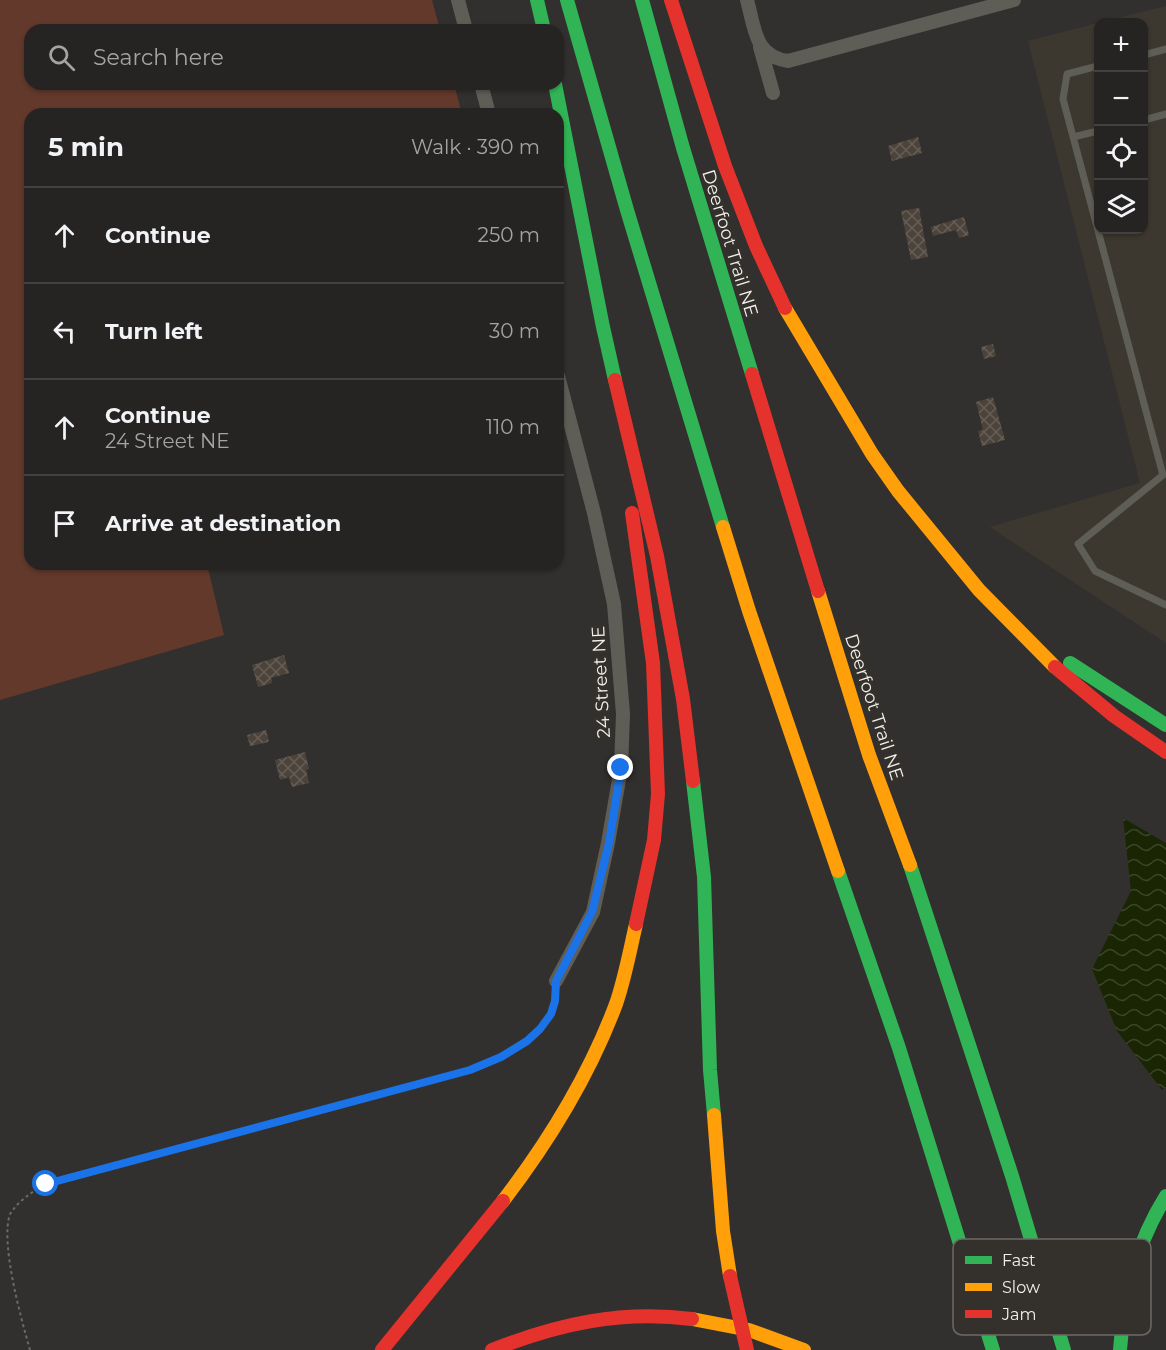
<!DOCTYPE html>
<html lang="en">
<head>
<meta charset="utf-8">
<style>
	body { margin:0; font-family:Montserrat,sans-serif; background:#2e2c2a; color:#f1f3f6 }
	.controls { position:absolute; right:18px; top:18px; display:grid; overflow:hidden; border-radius:12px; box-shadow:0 2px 4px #0004 }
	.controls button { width:54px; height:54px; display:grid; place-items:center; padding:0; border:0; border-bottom:2px solid #424140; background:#262422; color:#f1f3f6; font:30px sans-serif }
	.stop { position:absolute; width:18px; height:18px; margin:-14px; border:4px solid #1a73e8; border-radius:50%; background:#fff }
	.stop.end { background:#1a73e8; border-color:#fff; box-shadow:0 2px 6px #0008 }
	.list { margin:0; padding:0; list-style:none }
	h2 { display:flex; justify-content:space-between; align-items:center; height:78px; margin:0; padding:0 24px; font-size:26px }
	h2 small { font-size:20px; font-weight:400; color:#a4a4a5 }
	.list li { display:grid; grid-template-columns:39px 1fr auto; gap:18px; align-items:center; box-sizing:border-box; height:96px; padding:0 24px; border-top:2px solid #424140 }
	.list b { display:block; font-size:22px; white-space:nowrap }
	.list p { margin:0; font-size:20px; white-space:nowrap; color:#a4a4a5 }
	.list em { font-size:20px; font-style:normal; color:#a4a4a5 }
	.icon { flex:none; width:33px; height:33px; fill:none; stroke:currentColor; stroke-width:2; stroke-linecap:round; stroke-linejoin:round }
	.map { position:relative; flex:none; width:1166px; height:1350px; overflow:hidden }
	.search { position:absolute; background:#262422; box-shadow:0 2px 4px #0004; left:24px; top:24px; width:540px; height:66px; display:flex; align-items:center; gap:15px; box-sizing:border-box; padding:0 21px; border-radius:18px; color:#a4a4a5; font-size:22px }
	.panel { position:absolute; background:#262422; box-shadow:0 2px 4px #0004; left:24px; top:108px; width:540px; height:462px; border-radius:18px }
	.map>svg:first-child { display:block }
</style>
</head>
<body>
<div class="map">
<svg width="1166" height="1350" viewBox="0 0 1166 1350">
	<defs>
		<pattern id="water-waves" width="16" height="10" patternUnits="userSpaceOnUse" patternTransform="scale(1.5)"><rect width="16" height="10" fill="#1a2504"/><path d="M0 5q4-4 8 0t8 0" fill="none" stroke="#3c4529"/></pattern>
		<pattern id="building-cross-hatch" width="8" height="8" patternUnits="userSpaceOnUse" patternTransform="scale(1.5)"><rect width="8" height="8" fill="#4c433a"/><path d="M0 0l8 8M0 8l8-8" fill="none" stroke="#665e57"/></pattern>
	</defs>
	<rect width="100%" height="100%" fill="#32302e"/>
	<path fill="#3d382f" d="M1166 6V643L990 527 1140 483 1028 41 1098 23V230H1144V22H1101Z"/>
	<path fill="#63392c" d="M0 0H432L440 30H30V84H454L462 114H30V564H207L224 635 0 700Z"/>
	<path fill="url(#water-waves)" d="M1123 818 1166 843V1087L1162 1090 1117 1031 1092 969 1131 891Z"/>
	<path fill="url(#building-cross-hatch)" d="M918 137 922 153 892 161 888 146Z
		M919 208 928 257 911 260 901 211Z
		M964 217 969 235 959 238 956 230 933 236 931 227Z
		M993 344 996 356 984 359 981 347Z
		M993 397 1005 440 982 446 978 431 983 430 976 402Z
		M284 655 289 673 271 678 272 683 258 687 252 665Z
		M266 730 269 742 250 746 247 735Z
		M305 752 309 769 306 770 309 783 292 787 289 777 280 780 275 760Z"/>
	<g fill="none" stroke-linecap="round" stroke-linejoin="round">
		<path stroke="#6b6a64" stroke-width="2" stroke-dasharray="3 3" stroke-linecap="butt" d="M30 1350C21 1318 0 1243 10 1214 19 1200 32 1192 46 1184L445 1077C487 1065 551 1045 555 993"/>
		<path stroke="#5e5e56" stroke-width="7" d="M1144 55 1166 49
			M1098 66 1067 74 1063 99 1163 475 1078 544 1095 571 1166 605
			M1144 120 1166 114
			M1073 137 1098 131"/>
		<path stroke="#5e5e56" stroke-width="14" d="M458 0 466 30
			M747 0C755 28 754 56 788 61L1014 0
			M760 47 773 93
			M481 84 489 114
			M556 981 593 912 608 843 621 768 623 714 614 604 594 513 558 376"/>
		<path stroke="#30b455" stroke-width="14" d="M537 0 544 30
			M567 0 627 210 723 527
			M642 0 683 148 752 374
			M555 84 603 327 615 380
			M1070 663 1166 725
			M693 781 704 877 710 1070 714 1115
			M910 865 1012 1176 1064 1350
			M838 871 899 1048 993 1350
			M1120 1350C1124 1294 1136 1244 1166 1196"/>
		<path stroke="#ff9f0a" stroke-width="14" d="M785 308 872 454 898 491 979 590 1055 667
			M723 527 749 611 838 871
			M818 591 869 755 910 865
			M714 1115 723 1231 730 1276
			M503 1201C549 1141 589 1076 616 1004 625 978 630 950 636 924
			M692 1319 749 1330 804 1350"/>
		<path stroke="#e5322d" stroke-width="14" d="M671 0 725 166 756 246 785 308
			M752 374 818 591
			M615 380 657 556 683 699 693 781
			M632 513 653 663 658 794 654 840 636 924
			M1055 667 1114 716 1166 752
			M382 1350 503 1201
			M492 1350C558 1324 620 1310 692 1319"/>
		<path stroke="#e5322d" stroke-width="14" d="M730 1276 747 1350"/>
	</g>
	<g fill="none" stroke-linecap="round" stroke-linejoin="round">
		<path stroke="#1a73e8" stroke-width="8" d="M46 1184 470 1070 501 1057 527 1041 540 1029 551 1014 555 1001 556 981 592 912 609 843 621 768"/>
	</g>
	<g text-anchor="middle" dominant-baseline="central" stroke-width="6" stroke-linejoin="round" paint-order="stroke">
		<g font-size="18" fill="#f2f0ed" stroke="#34312c">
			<text transform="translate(730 243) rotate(73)">Deerfoot Trail NE</text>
			<text transform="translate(601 682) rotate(-93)">24 Street NE</text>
			<text transform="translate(874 707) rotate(72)">Deerfoot Trail NE</text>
		</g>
	</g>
	<rect x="953" y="1239" width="198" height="96" rx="9" fill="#34312c" stroke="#6d6a66" stroke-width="1.5"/>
	<rect x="965" y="1256" width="27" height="8" fill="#30b455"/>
	<rect x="965" y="1283" width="27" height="8" fill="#ff9f0a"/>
	<rect x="965" y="1310" width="27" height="8" fill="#e5322d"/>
	<g font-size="16" fill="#f2f0ed">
		<text x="1002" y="1266">Fast</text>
		<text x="1002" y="1293">Slow</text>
		<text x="1002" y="1320">Jam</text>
	</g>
</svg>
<div class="controls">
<button>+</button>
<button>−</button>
<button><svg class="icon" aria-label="locate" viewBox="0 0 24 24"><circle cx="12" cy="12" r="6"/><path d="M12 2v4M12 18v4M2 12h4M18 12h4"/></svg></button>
<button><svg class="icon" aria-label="layers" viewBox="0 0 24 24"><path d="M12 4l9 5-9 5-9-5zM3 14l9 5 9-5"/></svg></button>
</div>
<div class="stop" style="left:46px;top:1184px"></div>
<div class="stop end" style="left:621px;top:768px"></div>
<div class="search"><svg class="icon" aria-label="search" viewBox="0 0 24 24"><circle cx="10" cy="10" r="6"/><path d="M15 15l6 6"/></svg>Search here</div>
<section class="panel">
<h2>5 min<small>Walk · 390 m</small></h2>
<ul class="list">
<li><svg class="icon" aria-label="ahead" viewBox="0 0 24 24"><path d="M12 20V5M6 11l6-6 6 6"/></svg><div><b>Continue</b></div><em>250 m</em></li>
<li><svg class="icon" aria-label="left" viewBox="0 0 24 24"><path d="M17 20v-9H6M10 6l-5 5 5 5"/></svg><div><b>Turn left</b></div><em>30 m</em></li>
<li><svg class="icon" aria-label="ahead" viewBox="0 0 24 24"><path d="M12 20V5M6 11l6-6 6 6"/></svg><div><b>Continue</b><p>24 Street NE</p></div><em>110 m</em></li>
<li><svg class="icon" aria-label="arrive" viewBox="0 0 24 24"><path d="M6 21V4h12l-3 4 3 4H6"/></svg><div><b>Arrive at destination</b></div></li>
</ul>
</section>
</div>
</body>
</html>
